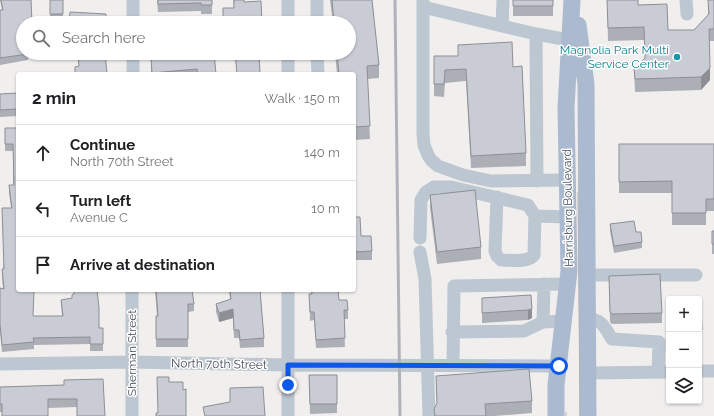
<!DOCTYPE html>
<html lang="en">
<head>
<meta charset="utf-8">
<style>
	body { margin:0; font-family:Raleway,sans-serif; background:#f2f2f2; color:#202124 }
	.controls { position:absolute; right:12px; bottom:12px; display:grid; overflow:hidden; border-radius:4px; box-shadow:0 1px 3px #0004 }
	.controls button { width:36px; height:36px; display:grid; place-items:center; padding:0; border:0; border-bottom:1px solid #e0e0e0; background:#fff; color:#202124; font:20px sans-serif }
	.stop { position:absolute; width:12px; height:12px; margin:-9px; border:3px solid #0f59ea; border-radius:50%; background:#fff }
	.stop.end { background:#0f59ea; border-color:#fff; box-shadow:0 1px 4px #0008 }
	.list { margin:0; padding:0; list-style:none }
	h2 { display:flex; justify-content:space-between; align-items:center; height:52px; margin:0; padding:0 16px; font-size:17px }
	h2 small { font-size:13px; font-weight:400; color:#757577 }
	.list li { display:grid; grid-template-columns:26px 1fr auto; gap:12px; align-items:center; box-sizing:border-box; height:56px; padding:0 16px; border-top:1px solid #e0e0e0 }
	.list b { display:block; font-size:15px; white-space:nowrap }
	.list p { margin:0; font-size:13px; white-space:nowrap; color:#757577 }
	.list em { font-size:13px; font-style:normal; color:#757577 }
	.icon { flex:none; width:22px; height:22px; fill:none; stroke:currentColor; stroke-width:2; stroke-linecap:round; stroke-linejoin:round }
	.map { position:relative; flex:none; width:714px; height:416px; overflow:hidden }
	.search { position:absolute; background:#fff; box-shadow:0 1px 3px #0004; left:16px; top:16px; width:340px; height:44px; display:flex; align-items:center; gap:10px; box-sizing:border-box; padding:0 14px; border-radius:22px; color:#757577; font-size:15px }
	.panel { position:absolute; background:#fff; box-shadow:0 1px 3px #0004; left:16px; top:72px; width:340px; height:220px; border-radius:4px }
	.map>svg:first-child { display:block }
</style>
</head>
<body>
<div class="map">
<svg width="714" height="416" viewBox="0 0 714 416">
	<rect width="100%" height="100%" fill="#f1eeee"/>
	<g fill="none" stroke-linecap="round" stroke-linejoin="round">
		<path stroke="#bdc7d1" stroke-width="13" d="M317 0V23
			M423 0V134L424 145 428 155 431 160 438 166 463 175 491 181 567 180
			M686 0 687 14
			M423 7 536 34 537 181
			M133 23V0
			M288 23V0
			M502 26 503 0
			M536 34 569 40
			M317 53 318 74
			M133 74V53
			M288 74V53
			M497 197 495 251 497 256 501 260C510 260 528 263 534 255L535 216
			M420 238 421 200 426 192 434 187H451L528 205 535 216 568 217
			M420 252 425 279 429 416
			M587 275H696
			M288 290V416
			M588 319C602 319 605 328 612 339L659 342 658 372
			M543 322 544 284
			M452 332 524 331 543 322 564 321
			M0 364 132 362 288 365 559 366
			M453 365 454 286 568 284
			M699 371H714
			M588 373 669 372
			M132 416V290"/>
		<path stroke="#acbacf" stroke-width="17" d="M578 25 586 84 588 416
			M556 416V385L569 271 566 108 572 0"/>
		<path stroke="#b0b2b9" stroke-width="1" d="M578 192 580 416
			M566 412V416"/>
		<path stroke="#b0b2b9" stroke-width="3" d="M395 0 400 416"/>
	</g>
	<path fill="#adafb6" d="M0 0H31L23 23 28 53V60L0 65V10H2Z
		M50 0H63V20L50 21Z
		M157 0H212V14H201V11L158 12Z
		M233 0H244V2L262 23H223V8H234Z
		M330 0H372L379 65V78L367 79 370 139 354 140V74H337L335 53H349V23H333Z
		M513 0H553V16H513Z
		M607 0H638V5L668 30H694L708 15V0H714V41H709L710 80 701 90 635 92 634 69 645 58 644 40 608 41Z
		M458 45 513 67 526 153V166L471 168 466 81 445 83 444 97 434 96V56H458Z
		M77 53H105L107 74H75V67L79 66Z
		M157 53H214L216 74H151V58L157 57Z
		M235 53H267V59L259 60 260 74H237Z
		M18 93V116L0 117V94Z
		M5 128H18V290L33 316H62L61 300 99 328H103V351H90V344L34 345V349L2 352 0 331V288L3 289 2 277V269H3L11 208 9 193V185H13V151H5Z
		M619 144H714V211H706V225H672V193H619Z
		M430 195 481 247V259L437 264 430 208Z
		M354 217 361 236 372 251V260H354Z
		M610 224 636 232 642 242V248L614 253 610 231Z
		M712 231H714V254H712Z
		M609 276 662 313V323L612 324 610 322Z
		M155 290 194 304V311L188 312V347H156V316H157Z
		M229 290H260L264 338V347L240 348 239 338H234L233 318 219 322 216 312V304L230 300Z
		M311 290H338L339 300 348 310V319H344L345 347 316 348 314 320 310 321 309 294H311Z
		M531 295 532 318 528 320 482 323V298Z
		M309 375 337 404V413L310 414Z
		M436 376 532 401V413L494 416H434V409L437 404Z
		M103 379 77 407 48 408 0 412V387L64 385Z"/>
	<path fill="#8d8f94" d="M710 68V80L701 90V77Z
		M233 309V318L219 322V313Z
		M532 309V318L528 320V310Z
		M702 330V337L699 338V331Z"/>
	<path fill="#c9ccd4" stroke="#8d8f94" d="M1 0H31L32 23H23V53H28V54L0 58V10H3Z
		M50 0H63V14H50Z
		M158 0H212V5H201V3L158 4Z
		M234 0H244V2L261 1 262 23H232V20H223V8H234Z
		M332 0H372L379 65 367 66 370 126 354 127V74H339L337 53H349V23H334Z
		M513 0H553V6H513Z
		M607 0H638V5L667 4 668 30H694L709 14 708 0H714V29H709L710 68 701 77 635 79 634 69 645 58 644 27 608 28Z
		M70 12 106 14V23H69Z
		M512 42 513 67 522 66 526 153 471 156 466 69 445 70 444 84H434V56H458V45Z
		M78 53H105L107 74H75V67L79 66Z
		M157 53H214L216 74H198L197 69 152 73 151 58 158 57Z
		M235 53H259L260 74H237Z
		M18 93V109L0 110V94Z
		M5 128H18V290H34L33 316H63L61 300 72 298V295L74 294V290H97L99 308V328H103V344H90V337L33 338 34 342 2 345 0 324V288L4 289 2 269H4L2 208H12L9 185H14L13 144H5Z
		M619 144H714V199H706V213H672V181L619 182Z
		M475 190 481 247 437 252 430 195Z
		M354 217H360L361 236H371L372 251 354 252Z
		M634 221 636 232H641L642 242 614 246 610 224Z
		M712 231H714V244H712Z
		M660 274 662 313 612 314 610 312 609 276Z
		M156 290H192L194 304H188V339H156V316H158Z
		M230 290H260L264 338 240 340 239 330H234L233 309 219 313 216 304 231 299Z
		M312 290H338L339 300H347L348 310H344L345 338 316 340 314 312H310L309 294H312Z
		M531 295 532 309 528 310 482 313V298Z
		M699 308H701L702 330 699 331Z
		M529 369 532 401 485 404 486 416H435L434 409 437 403 436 376Z
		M309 375H337V404H310Z
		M157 377H169V382H183V390L186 389V416H156V413H158Z
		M103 379 105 416H77V399H48V416H2V404H0V387L64 385V380Z
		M263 387 265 416H205L203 407 230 402V388Z"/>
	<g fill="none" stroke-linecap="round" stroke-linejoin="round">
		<path stroke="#0f59ea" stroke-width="5" d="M288 385V365L559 366"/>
	</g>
	<circle fill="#0f9aa8" stroke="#fff" stroke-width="1.5" cx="677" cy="57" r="4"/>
	<g text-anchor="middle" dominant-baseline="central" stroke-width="3" stroke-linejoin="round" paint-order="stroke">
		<g font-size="12" fill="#0d838f" stroke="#fff" text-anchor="end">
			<text x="669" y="50">Magnolia Park Multi<tspan x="669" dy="14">Service Center</tspan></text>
		</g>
		<g font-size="12" fill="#454f5c" stroke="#fff">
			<text transform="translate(568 208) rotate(-91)">Harrisburg Boulevard</text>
			<text transform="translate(132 353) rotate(-90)">Sherman Street</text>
			<text transform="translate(219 364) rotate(1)">North 70th Street</text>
		</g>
	</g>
</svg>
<div class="controls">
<button>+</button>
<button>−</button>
<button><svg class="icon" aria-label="layers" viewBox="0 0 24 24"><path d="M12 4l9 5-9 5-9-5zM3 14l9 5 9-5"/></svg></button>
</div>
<div class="stop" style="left:559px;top:366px"></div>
<div class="stop end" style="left:288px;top:385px"></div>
<div class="search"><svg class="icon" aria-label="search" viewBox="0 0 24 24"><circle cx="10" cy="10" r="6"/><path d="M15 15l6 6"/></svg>Search here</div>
<section class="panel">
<h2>2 min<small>Walk · 150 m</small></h2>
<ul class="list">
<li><svg class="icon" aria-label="ahead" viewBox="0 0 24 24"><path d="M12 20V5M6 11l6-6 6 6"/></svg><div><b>Continue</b><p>North 70th Street</p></div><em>140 m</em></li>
<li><svg class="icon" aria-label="left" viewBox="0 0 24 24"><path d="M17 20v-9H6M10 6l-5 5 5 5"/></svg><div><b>Turn left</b><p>Avenue C</p></div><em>10 m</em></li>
<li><svg class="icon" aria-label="arrive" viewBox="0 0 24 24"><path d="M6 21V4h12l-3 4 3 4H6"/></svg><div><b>Arrive at destination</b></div></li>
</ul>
</section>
</div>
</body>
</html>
